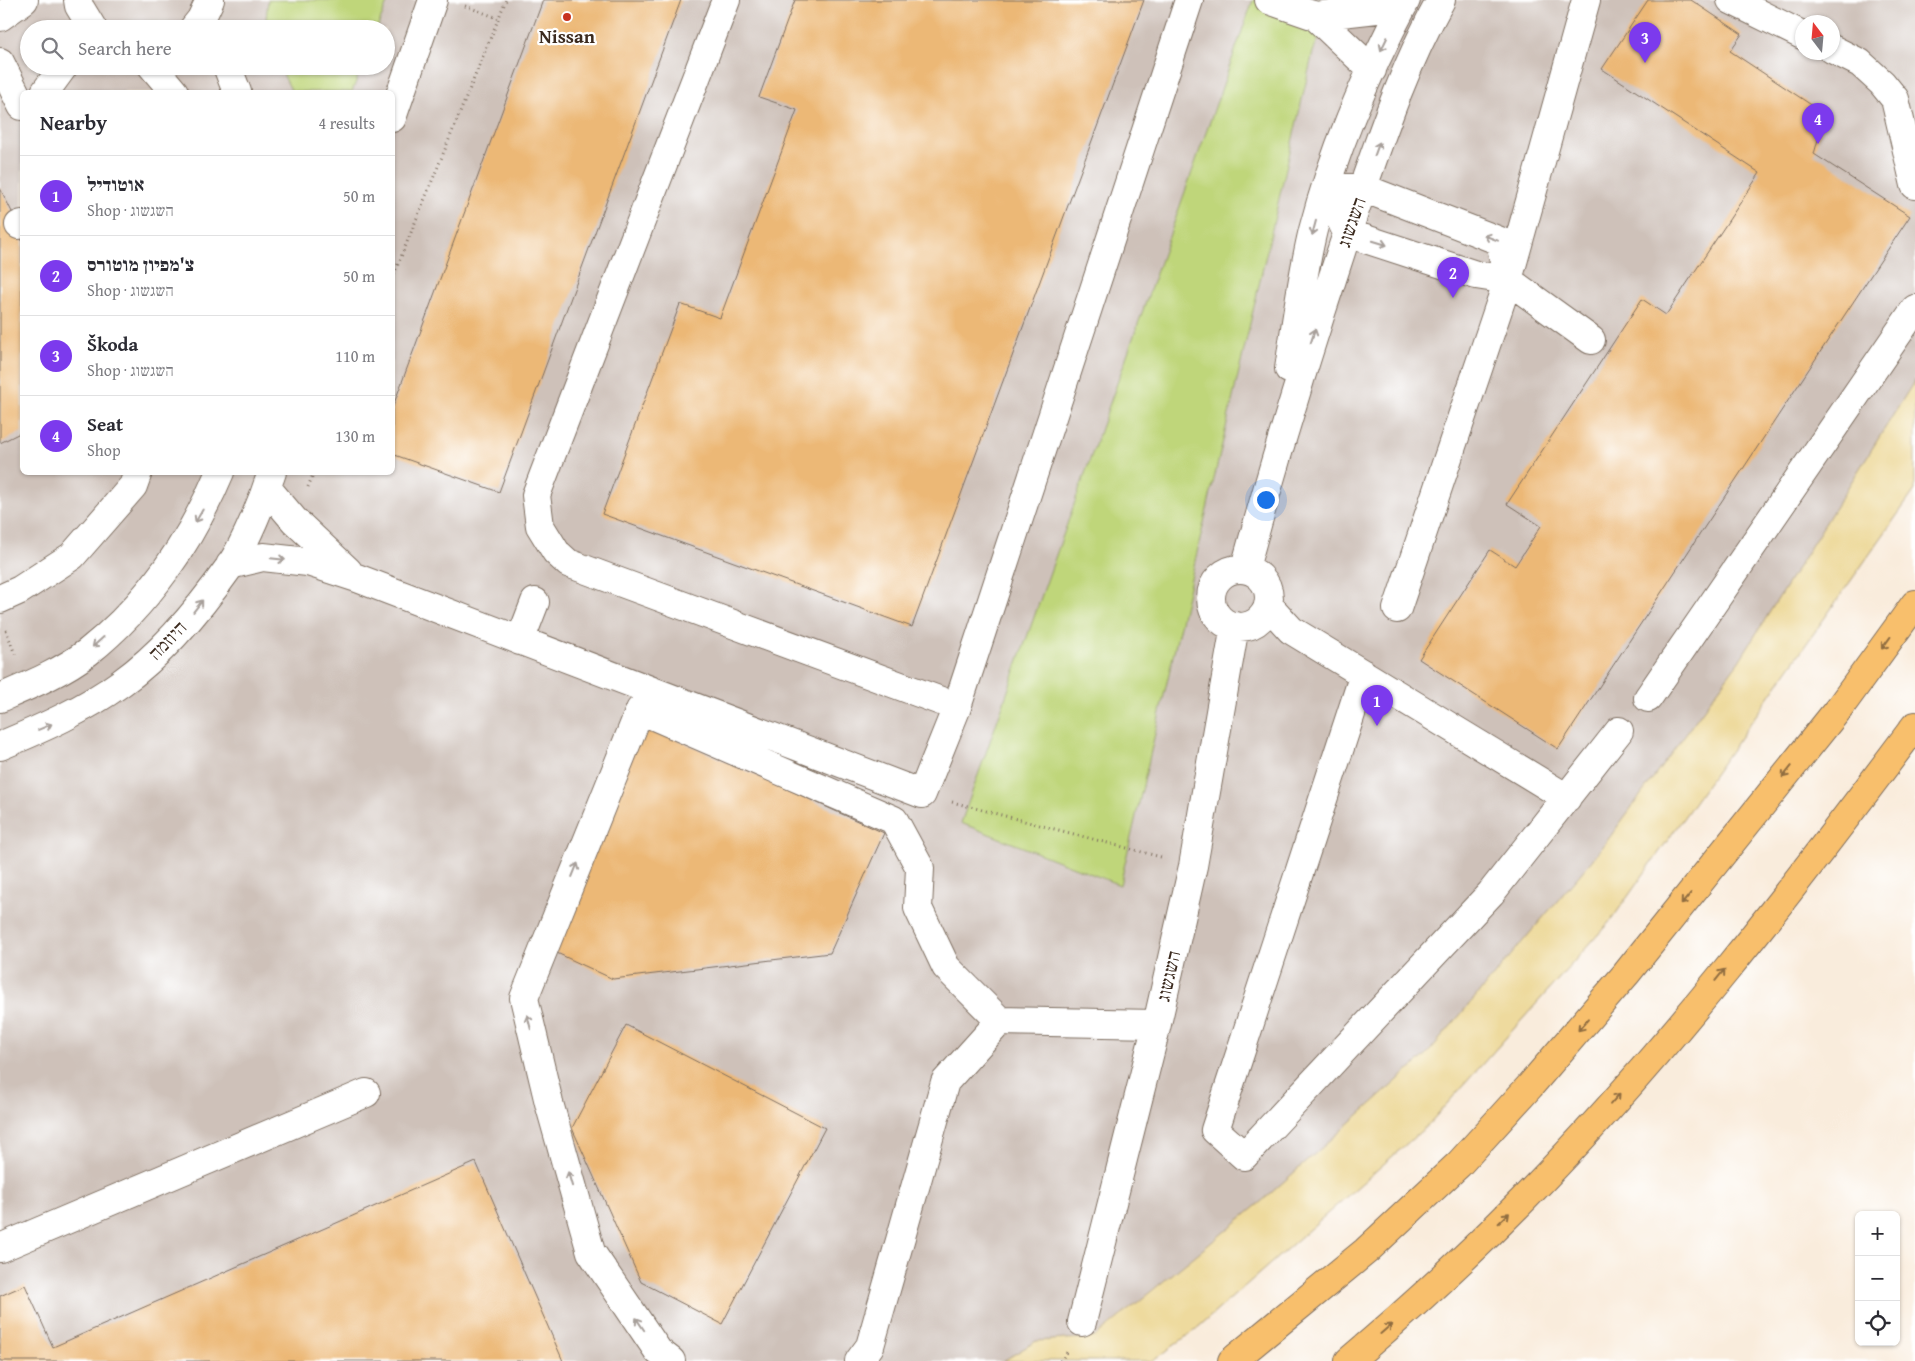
<!DOCTYPE html>
<html lang="en">
<head>
<meta charset="utf-8">
<style>
	body { margin:0; font-family:"Gentium Book Plus","Frank Ruhl Libre",serif; background:#f2f2f3; color:#2b2b33 }
	.controls { position:absolute; right:15px; bottom:15px; display:grid; overflow:hidden; border-radius:8px; box-shadow:0 1px 4px #0004 }
	.controls button { width:45px; height:45px; display:grid; place-items:center; padding:0; border:0; border-bottom:1px solid #e1e1e2; background:#fff; color:#2b2b33; font:25px sans-serif }
	.compass { position:absolute; left:1795px; top:15px; width:45px; height:45px; border-radius:50%; background:#fff; box-shadow:0 1px 4px #0004; rotate:344deg }
	.you { position:absolute; left:1265px; top:499px; width:18px; height:18px; margin:-12px; border:4px solid #fff; border-radius:50%; background:#1a73e8; box-shadow:0 0 0 8px #1a73e833 }
	.badge { display:grid; place-items:center; width:32px; height:32px; border-radius:50%; background:#7c3aed; color:#fff; font-size:16px; font-weight:700 }
	.pin { position:absolute; translate:-50% -41px; filter:drop-shadow(0 1px 2px #0008) }
	.pin::after { content:''; position:absolute; top:26px; width:18px; height:15px; background:inherit; clip-path:polygon(0 0,100% 0,50% 100%) }
	.list { margin:0; padding:0; list-style:none }
	h2 { display:flex; justify-content:space-between; align-items:center; height:65px; margin:0; padding:0 20px; font-size:21px }
	h2 small { font-size:16px; font-weight:400; color:#7c7c81 }
	.list li { display:grid; grid-template-columns:32px 1fr auto; gap:15px; align-items:center; box-sizing:border-box; height:80px; padding:0 20px; border-top:1px solid #e1e1e2 }
	.list b { display:block; font-size:19px; white-space:nowrap }
	.list p { margin:0; font-size:16px; white-space:nowrap; color:#7c7c81 }
	.list em { font-size:16px; font-style:normal; color:#7c7c81 }
	.icon { flex:none; width:28px; height:28px; fill:none; stroke:currentColor; stroke-width:2; stroke-linecap:round; stroke-linejoin:round }
	.map { position:relative; flex:none; width:1915px; height:1361px; overflow:hidden }
	.search { position:absolute; background:#fff; box-shadow:0 1px 4px #0004; left:20px; top:20px; width:375px; height:55px; display:flex; align-items:center; gap:12px; box-sizing:border-box; padding:0 18px; border-radius:28px; color:#7c7c81; font-size:19px }
	.panel { position:absolute; background:#fff; box-shadow:0 1px 4px #0004; left:20px; top:90px; width:375px; height:385px; border-radius:8px }
	.map>svg:first-child { display:block }
</style>
</head>
<body>
<div class="map">
<svg width="1915" height="1361" viewBox="0 0 1915 1361">
	<rect width="100%" height="100%" fill="#fff"/>
	<filter id="ink" filterUnits="userSpaceOnUse"><feTurbulence type="fractalNoise" baseFrequency=".02" numOctaves="2"/><feDisplacementMap in="SourceGraphic" scale="10" xChannelSelector="R" yChannelSelector="G"/><feConvolveMatrix kernelMatrix="1 2 1 2 8 2 1 2 1" color-interpolation-filters="sRGB"/></filter>
	<filter id="wash" filterUnits="userSpaceOnUse"><feTurbulence type="fractalNoise" baseFrequency=".0096" numOctaves="4" result="noise"/><feDisplacementMap in="SourceGraphic" scale="20" xChannelSelector="R" yChannelSelector="G"/><feGaussianBlur stdDeviation="1.12" result="paint"/><feColorMatrix in="noise" values="0 0 0 0 0 0 0 0 0 0 0 0 0 0 0 0 0 1.4 0 .05"/><feComposite in="paint" operator="in"/></filter>
	<g filter="url(#wash)">
		<rect width="100%" height="100%" fill="#f9ecdc"/>
		<path fill="#cec1b9" fill-rule="evenodd" d="M0 0H1915V380L1739 661 1598 853 1426 1055 1262 1201 1094 1337 1054 1361H0ZM1802 22H1832V52H1802ZM29 29H386V66H29ZM22 92H392V472H22Z"/>
		<path fill="#bfd67a" stroke="#7d804c" d="M268 0H388L377 29H265Z
			M1253 0H1335L1313 52 1120 885 961 823Z
			M279 66H362L352 92H292Z"/>
		<path fill="#eeda9e" stroke="#94825e" d="M1915 380V490L1612 919 1428 1125 1195 1330 1153 1361H1003L1036 1341 1095 1337 1262 1201 1426 1055 1598 853 1739 661Z"/>
		<g id="blocks">
			<path fill="#ecb876" d="M543 0H681L499 492 392 454V409Z
				M795 0H1144L912 627 602 514 680 304 720 318 797 110 759 97Z
				M1648 0H1691L1742 34 1730 51 1825 114 1814 154 1910 216 1558 749 1419 659 1490 550 1515 566 1541 526 1507 504 1642 299 1666 315 1760 173 1602 69Z
				M0 188 22 232V432L0 443Z
				M645 725 884 833 830 953 613 979 544 947Z
				M626 1025 825 1128 722 1324 641 1282 572 1128Z
				M476 1162 563 1361H0V1296L25 1285 53 1347Z"/>
		</g>
	</g>
	<g filter="url(#ink)">
		<use href="#blocks" fill-opacity="0" stroke="#7e6e60" stroke-width="1"/>
		<g fill="none" stroke-linecap="round" stroke-linejoin="round">
			<g stroke="#7e6e60" stroke-width="30">
				<path id="minor" d="M78 0 79 6 93 29
					M726 0 536 495 540 526 556 552 568 563 957 707
					M1269 0 1315 16 1372 70
					M1731 0 1802 35
					M1315 16 1403 6
					M0 17 24 0
					M193 29 201 19 210 0
					M1832 49 1860 63 1882 83 1895 99 1915 185
					M0 62 22 106
					M152 66 174 92
					M227 66 237 92
					M45 92 64 66
					M392 118 433 0
					M19 225 22 224
					M1507 276 1500 241 1363 188H1326L1347 233 1476 275 1508 280 1591 340
					M1289 369C1296 322 1302 275 1313 230 1334 150 1367 73 1406 0
					M267 488 294 520 348 571
					M230 565 263 557 308 562 357 578 922 794 957 707 1189 0
					M1245 568C1278 448 1315 328 1355 210 1380 139 1404 66 1441 0
					M1211 598a29 29 0 1 1 58 0a29 29 0 1 1-58 0Z
					M0 599 20 590 72 556 133 486 138 472
					M1268 605 1291 630 1567 798
					M1397 609 1508 280 1586 0
					M520 641 535 602
					M1364 674 1215 1130 1244 1156 1491 893 1619 731
					M0 698C30 685 62 672 88 652 147 605 191 541 220 472
					M1648 698 1915 309
					M0 746C43 728 84 710 121 683 162 654 201 607 230 566 246 542 263 500 272 472
					M0 1248 366 1093
					M1082 1322 1157 1024 1193 866 1235 626
					M671 1361 658 1351 591 1252 549 1103 524 998 640 710 894 820 920 868 918 908 946 967 1000 1021
					M859 1361 870 1346 945 1082 1000 1021 1157 1024"/>
			</g>
			<g stroke="#7e6e60" stroke-width="30">
				<path id="major" d="M1232 1361 1366 1251 1459 1164 1530 1086 1626 974 1840 707 1915 604
					M1349 1361C1409 1310 1467 1257 1522 1201 1666 1054 1792 890 1915 726"/>
			</g>
			<path stroke="#7e6e60" stroke-width="3" stroke-dasharray="1 4" stroke-linecap="butt" d="M465 6 498 18
				M392 279 506 0
				M308 487 314 472
				M6 630 16 657
				M952 802 1161 857
				M1060 1361 1068 1351"/>
			<use href="#minor" stroke="#fff" stroke-width="28"/>
			<use href="#major" stroke="#f8bf6c" stroke-width="28"/>
		</g>
		<defs><path id="oneway-shaft" d="M-6 0H5M1.5-3L5.5 0L1.5 3" fill="none" stroke-width="1.6" stroke-linecap="round" stroke-linejoin="round" transform="scale(1.25)"/></defs>
		<g stroke="#a79f9a">
			<use href="#oneway-shaft" transform="translate(1384 44) rotate(116)"/>
			<use href="#oneway-shaft" transform="translate(1377 149) rotate(-70)"/>
			<use href="#oneway-shaft" transform="translate(1314 228) rotate(105)"/>
			<use href="#oneway-shaft" transform="translate(1491 238) rotate(-159)"/>
			<use href="#oneway-shaft" transform="translate(1380 243) rotate(17)"/>
			<use href="#oneway-shaft" transform="translate(1313 336) rotate(-72)"/>
			<use href="#oneway-shaft" transform="translate(199 516) rotate(120)"/>
			<use href="#oneway-shaft" transform="translate(278 559) rotate(6)"/>
			<use href="#oneway-shaft" transform="translate(198 606) rotate(-52)"/>
			<use href="#oneway-shaft" transform="translate(98 642) rotate(138)"/>
			<use href="#oneway-shaft" transform="translate(45 727) rotate(-23)"/>
			<use href="#oneway-shaft" transform="translate(575 870) rotate(-68)"/>
			<use href="#oneway-shaft" transform="translate(529 1022) rotate(-104)"/>
			<use href="#oneway-shaft" transform="translate(570 1179) rotate(-106)"/>
			<use href="#oneway-shaft" transform="translate(640 1324) rotate(-124)"/>
		</g>
		<g stroke="#906d41">
			<use href="#oneway-shaft" transform="translate(1886 643) rotate(126)"/>
			<use href="#oneway-shaft" transform="translate(1787 772) rotate(129)"/>
			<use href="#oneway-shaft" transform="translate(1686 899) rotate(129)"/>
			<use href="#oneway-shaft" transform="translate(1720 975) rotate(-51)"/>
			<use href="#oneway-shaft" transform="translate(1583 1025) rotate(131)"/>
			<use href="#oneway-shaft" transform="translate(1615 1099) rotate(-49)"/>
			<use href="#oneway-shaft" transform="translate(1504 1218) rotate(-44)"/>
			<use href="#oneway-shaft" transform="translate(1386 1329) rotate(-41)"/>
		</g>
	</g>
	<circle fill="#c8321e" stroke="#fff" stroke-width="2" cx="567" cy="17" r="5"/>
	<g text-anchor="middle" dominant-baseline="central" stroke-width="4.5" stroke-linejoin="round" paint-order="stroke">
		<g font-size="19" font-weight="bold" fill="#3b2a1e" stroke="#fff">
			<text x="567" y="36">Nissan</text>
		</g>
		<g font-size="19" fill="#3b2a1e" stroke="#fff">
			<text transform="translate(1351 222) rotate(-71)">השגשוג</text>
			<text transform="translate(167 640) rotate(-46)">היוזמה</text>
			<text transform="translate(1168 976) rotate(-77)">השגשוג</text>
		</g>
	</g>
</svg>
<div class="controls">
<button>+</button>
<button>−</button>
<button><svg class="icon" aria-label="locate" viewBox="0 0 24 24"><circle cx="12" cy="12" r="6"/><path d="M12 2v4M12 18v4M2 12h4M18 12h4"/></svg></button>
</div>
<svg class="compass" viewBox="-18 -18 36 36"><path d="M0-13l5 13h-10z" fill="#e53935"/><path d="M0 13l5-13h-10z" fill="#7c7c81"/></svg>
<div class="you"></div>
<div class="pin badge" style="left:1377px;top:726px">1</div>
<div class="pin badge" style="left:1453px;top:298px">2</div>
<div class="pin badge" style="left:1645px;top:63px">3</div>
<div class="pin badge" style="left:1818px;top:144px">4</div>
<div class="search"><svg class="icon" aria-label="search" viewBox="0 0 24 24"><circle cx="10" cy="10" r="6"/><path d="M15 15l6 6"/></svg>Search here</div>
<section class="panel">
<h2>Nearby<small>4 results</small></h2>
<ul class="list">
<li><span class="badge">1</span><div><b>אוטודיל</b><p>Shop · השגשוג</p></div><em>50 m</em></li>
<li><span class="badge">2</span><div><b>צ'מפיון מוטורס</b><p>Shop · השגשוג</p></div><em>50 m</em></li>
<li><span class="badge">3</span><div><b>Škoda</b><p>Shop · השגשוג</p></div><em>110 m</em></li>
<li><span class="badge">4</span><div><b>Seat</b><p>Shop</p></div><em>130 m</em></li>
</ul>
</section>
</div>
</body>
</html>
